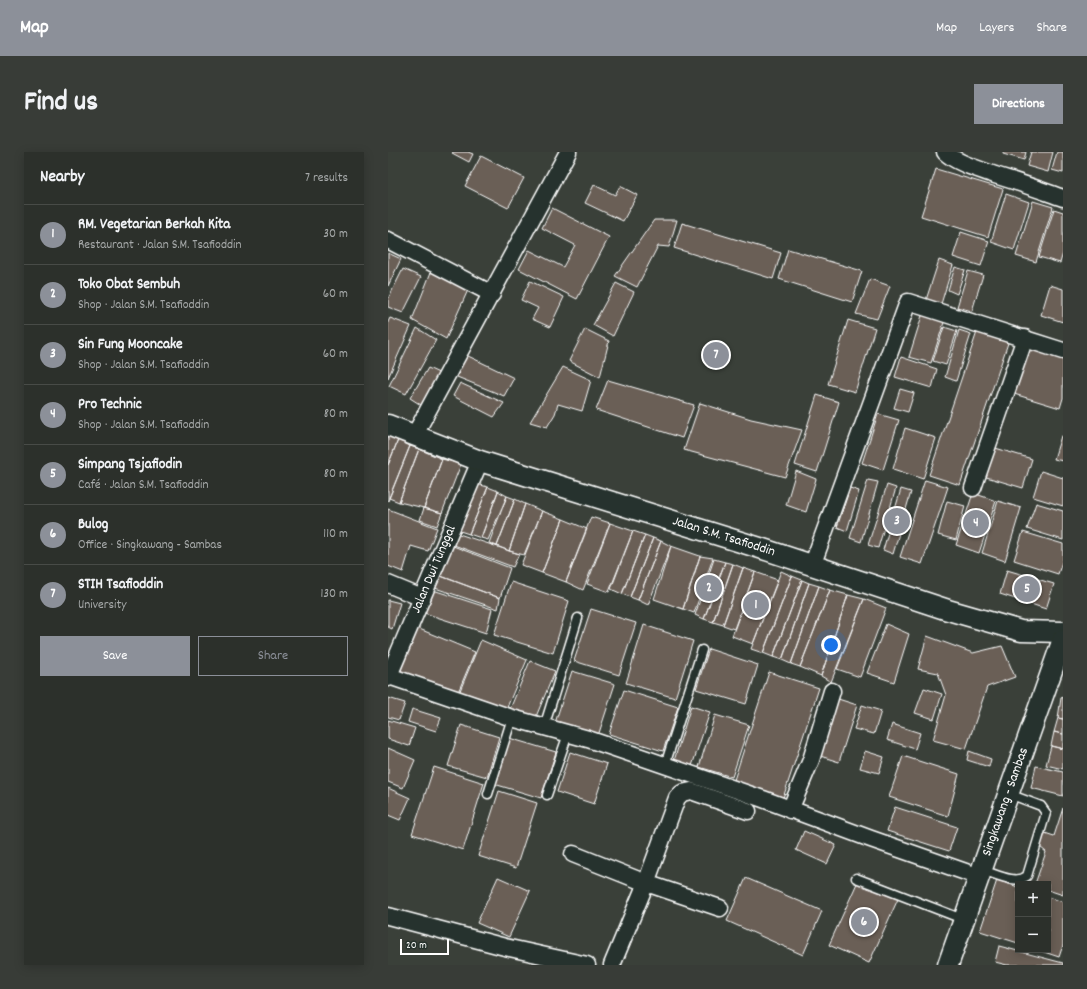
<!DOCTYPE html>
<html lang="en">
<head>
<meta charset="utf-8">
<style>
	body { margin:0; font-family:Dekko,sans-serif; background:#383c37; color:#f1f3f6 }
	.controls { position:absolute; right:12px; bottom:12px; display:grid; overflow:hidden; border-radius:0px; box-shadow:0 2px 10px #0003 }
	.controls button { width:36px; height:36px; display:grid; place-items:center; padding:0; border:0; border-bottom:1px solid #484b47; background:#2c302b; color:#f1f3f6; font:20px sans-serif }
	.scale { position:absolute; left:12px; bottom:10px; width:49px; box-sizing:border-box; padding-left:4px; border:2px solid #fff; border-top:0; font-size:11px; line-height:14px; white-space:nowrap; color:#fff; -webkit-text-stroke:3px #26332d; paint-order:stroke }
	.you { position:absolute; left:443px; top:493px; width:14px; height:14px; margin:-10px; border:3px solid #fff; border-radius:50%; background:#1a73e8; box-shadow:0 0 0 6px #1a73e833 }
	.badge { display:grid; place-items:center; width:26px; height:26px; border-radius:50%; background:#8c9099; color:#fff; font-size:13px; font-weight:700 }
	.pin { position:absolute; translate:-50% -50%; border:2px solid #fff; box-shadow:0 1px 4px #0006 }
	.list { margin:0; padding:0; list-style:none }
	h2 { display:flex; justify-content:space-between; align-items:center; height:52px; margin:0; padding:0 16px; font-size:17px }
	h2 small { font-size:13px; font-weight:400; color:#a6a9a9 }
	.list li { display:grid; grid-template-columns:26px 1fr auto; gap:12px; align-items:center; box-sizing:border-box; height:60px; padding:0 16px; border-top:1px solid #484b47 }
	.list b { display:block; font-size:15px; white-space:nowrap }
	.list p { margin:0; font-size:13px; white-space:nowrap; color:#a6a9a9 }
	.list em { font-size:13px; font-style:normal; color:#a6a9a9 }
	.actions { display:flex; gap:8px; padding:12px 16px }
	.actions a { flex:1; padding:9px 0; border:1px solid #8c9099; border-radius:0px; text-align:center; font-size:14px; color:#8c9099 }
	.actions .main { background:#8c9099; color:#fff }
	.map { position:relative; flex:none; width:675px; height:813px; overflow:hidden; border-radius:0px }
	header { display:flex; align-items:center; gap:24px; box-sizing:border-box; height:56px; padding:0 20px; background:#8c9099; color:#fff }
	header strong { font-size:19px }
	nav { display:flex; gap:22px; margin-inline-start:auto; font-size:14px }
	.intro { display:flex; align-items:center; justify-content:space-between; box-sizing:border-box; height:96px; padding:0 24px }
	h1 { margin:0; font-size:28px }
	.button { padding:10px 18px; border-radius:0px; background:#8c9099; color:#fff; font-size:14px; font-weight:700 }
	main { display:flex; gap:24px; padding:0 24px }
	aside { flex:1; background:#2c302b; border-radius:0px; box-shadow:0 2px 10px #0003 }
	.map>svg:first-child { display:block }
</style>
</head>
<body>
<header>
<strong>Map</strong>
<nav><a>Map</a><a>Layers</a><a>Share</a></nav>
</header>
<div class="intro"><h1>Find us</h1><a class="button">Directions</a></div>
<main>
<aside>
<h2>Nearby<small>7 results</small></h2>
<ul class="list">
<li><span class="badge">1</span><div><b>RM. Vegetarian Berkah Kita</b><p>Restaurant · Jalan S.M. Tsafioddin</p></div><em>30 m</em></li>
<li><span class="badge">2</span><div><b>Toko Obat Sembuh</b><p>Shop · Jalan S.M. Tsafioddin</p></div><em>60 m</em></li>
<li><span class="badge">3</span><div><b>Sin Fung Mooncake</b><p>Shop · Jalan S.M. Tsafioddin</p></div><em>60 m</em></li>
<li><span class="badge">4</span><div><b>Pro Technic</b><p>Shop · Jalan S.M. Tsafioddin</p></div><em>80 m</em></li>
<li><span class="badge">5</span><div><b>Simpang Tsjafiodin</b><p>Café · Jalan S.M. Tsafioddin</p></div><em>80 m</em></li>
<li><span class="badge">6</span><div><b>Bulog</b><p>Office · Singkawang - Sambas</p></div><em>110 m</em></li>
<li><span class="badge">7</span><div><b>STIH Tsafioddin</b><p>University</p></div><em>130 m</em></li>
</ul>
<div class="actions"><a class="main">Save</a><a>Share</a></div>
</aside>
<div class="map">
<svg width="675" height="813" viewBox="0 0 675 813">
	<rect width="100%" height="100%" fill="#3a4039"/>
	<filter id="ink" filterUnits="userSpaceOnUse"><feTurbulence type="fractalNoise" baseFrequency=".025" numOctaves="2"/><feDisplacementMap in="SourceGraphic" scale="8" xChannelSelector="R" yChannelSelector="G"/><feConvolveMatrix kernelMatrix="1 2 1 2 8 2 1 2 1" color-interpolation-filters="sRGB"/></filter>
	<g filter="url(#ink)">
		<path fill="#6a5e56" stroke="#fff" d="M65 0H80L85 2 81 10 64 1Z
			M615 0H638L636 8 615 2Z
			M643 0H665L660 20 639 14Z
			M669 0H675V21L664 18Z
			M93 4 136 26 120 56 77 34Z
			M548 17 615 37 600 85 533 64Z
			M206 33 227 43 232 34 249 43 235 69 197 51Z
			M618 42 641 50 626 98 603 90Z
			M645 49 665 55 648 110 628 104Z
			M164 56 221 85 189 147 131 117 141 98 175 115 187 93 154 76Z
			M666 57 675 60V101L672 111 651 105Z
			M266 68H289L281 95 270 94 249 135 227 124Z
			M294 71 393 101 385 127 286 96Z
			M573 80 601 89 593 114 565 105Z
			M400 97 474 119 464 150 391 127Z
			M0 101 13 107 0 134Z
			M551 108 565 113 553 152 538 148Z
			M567 115 577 118 569 142 560 138Z
			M15 117 33 125 15 161 0 155V147Z
			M580 119 595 123 584 159 569 155Z
			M43 120 80 138 58 187 24 168Z
			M482 127 502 134 489 167 468 162Z
			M142 129 176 145 162 175 144 167 150 156 133 148Z
			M228 131 246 140 225 184 205 173Z
			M662 133 675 137V170L653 163Z
			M536 157 558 164 543 211 521 205Z
			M2 166 23 174 0 226V170Z
			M460 168 487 176 467 240 440 232Z
			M556 175 569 179 558 213 545 209Z
			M29 176 48 188 18 242 1 234Z
			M197 177 221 189 212 225 181 209Z
			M590 177 621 188 572 333 541 323Z
			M571 178 583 182 568 229 557 225Z
			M640 195 675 206V246L672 256 626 242Z
			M78 203 126 226 116 244 69 225Z
			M513 205 549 217 544 236 507 225Z
			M175 215 203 228 194 259 170 252 167 262 159 275 142 270Z
			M40 216 53 222 33 253 22 246Z
			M220 228 306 253 294 286 208 258Z
			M72 231 116 251 106 265 65 244Z
			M512 237 526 241 520 260 506 256Z
			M429 243 451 250 429 320 407 313Z
			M312 251 363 267 414 278 397 325 296 298Z
			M490 262 511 268 495 318 474 311Z
			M517 276 548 286 535 327 505 317Z
			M0 284 10 288 0 313Z
			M673 284 675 285V309L666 307Z
			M10 288 22 294 0 349V313Z
			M22 294 31 297 11 350 1 346Z
			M604 295 644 307 635 336 595 324Z
			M31 297 54 307 36 356 11 350Z
			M54 307 73 312 54 361 36 356Z
			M408 319 428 327 418 360 398 353Z
			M653 319 675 326V354L645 345Z
			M480 328 490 330 473 390 462 386Z
			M537 328 560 335 534 412 512 405Z
			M85 331 100 335 81 382 66 377Z
			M499 333 508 336 490 396 480 393Z
			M100 335 110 339 93 386 81 382Z
			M462 336 471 339 459 379 449 375Z
			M513 337 523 340 505 402 495 398Z
			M110 339 119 344 100 388 93 386Z
			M585 341 608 349 591 401 568 393Z
			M119 344 127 347 109 394 101 391Z
			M127 347 137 352 121 399 109 394Z
			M559 349 577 354 568 388 550 383Z
			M610 349 633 356 617 409 594 401Z
			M648 351 675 359V388L639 377Z
			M137 352 154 359 136 403 121 399Z
			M36 356 54 361 49 374 32 368Z
			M0 357 49 376 40 399 23 394 15 420 0 414Z
			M154 359 175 367 154 421 133 413Z
			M203 365 222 371 195 438 178 430Z
			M175 367 199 377 178 430 154 421Z
			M222 371 245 379 221 440 199 432Z
			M245 379 257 383 234 442 223 437Z
			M635 380 675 392V407L670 422 626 408Z
			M68 381 131 402 125 415 66 393Z
			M257 383 265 386 242 445 234 442Z
			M265 386 273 389 250 448 242 445Z
			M273 389 283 394 260 453 250 448Z
			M60 392 122 416 112 446 50 423Z
			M283 394 312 404 295 457 266 447Z
			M312 404 325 406 306 461 295 457Z
			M326 407 337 410 316 467 307 463Z
			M337 410 345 412 325 470 316 467Z
			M345 412 355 416 335 473 325 470Z
			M355 416 367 420 346 477 335 473Z
			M619 418 666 432 658 457 612 442Z
			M393 419 404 424 375 501 363 497Z
			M367 420 390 428 365 492 344 484Z
			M50 423 112 446 110 457 47 436Z
			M404 424 414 428 385 505 375 501Z
			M414 428 421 431 394 508 385 505Z
			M123 430 181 449 165 501 106 483Z
			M421 431 431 434 403 512 394 508Z
			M431 434 442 438 412 515 403 512Z
			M42 437 104 457 98 481 33 460Z
			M442 438 460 443 433 524 412 515Z
			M460 443 476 447 443 530 433 524Z
			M476 447 498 456 472 525 449 517Z
			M0 448 12 451 4 477 0 475Z
			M203 457 248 471 231 523 186 509Z
			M498 472 521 482 506 530 479 521Z
			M256 473 305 489 287 546 238 531Z
			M29 476 87 500 68 545 9 521Z
			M539 484 585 501 614 494 627 525 599 535 578 597 545 588 558 543 550 521 530 517Z
			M93 488 139 508 117 560 71 541Z
			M321 497 370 513 358 552 308 537Z
			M142 509 167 519 147 567 122 557Z
			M184 519 227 532 210 584 167 571Z
			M381 520 431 536 395 646 345 631Z
			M536 536 554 542 546 567 527 561Z
			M236 538 290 555 275 599 221 582Z
			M675 545V567L670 566 673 546Z
			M0 546 17 551 11 568 0 565Z
			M447 546 469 553 451 610 429 603Z
			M474 553 493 559 486 582 466 577Z
			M303 554 322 560 303 617 285 612Z
			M24 557 53 566 48 579 20 570Z
			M327 563 361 573 344 625 311 615Z
			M670 566 675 567V582L666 580Z
			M0 568 27 576 21 594 0 587Z
			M504 572 532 581 527 597 499 588Z
			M73 573 111 585 99 625 60 614Z
			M666 580 675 582V597L663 594Z
			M121 586 168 600 153 646 106 632Z
			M663 594 675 597V617L658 613Z
			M0 596 27 608 15 636 0 630Z
			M477 599 496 605 491 621 472 616Z
			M581 599 603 607 601 615 579 608Z
			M182 600 219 612 206 652 169 640Z
			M515 604 571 622 560 664 501 645Z
			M648 614 675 620V644L643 636Z
			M46 615 96 631 75 698 24 682Z
			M0 636 22 646 12 668 0 663Z
			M111 639 149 651 128 716 90 704Z
			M507 655 569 675 561 699 499 679Z
			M675 656V743L660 738V732H647L658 700 652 695 657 681 666 684Z
			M416 679 448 693 439 712 408 698Z
			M110 725 142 739 121 785 89 771Z
			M358 726 434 759 415 803 339 769Z
			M609 728 630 735V791L592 779Z
			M470 729 510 747 481 811 441 793Z
			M660 745 675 750V793L671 805 650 798H660Z
			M611 794 675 811V813H619L607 810Z"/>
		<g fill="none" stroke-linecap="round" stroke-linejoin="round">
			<g stroke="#fff" stroke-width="11">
				<path id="service" d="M156 575 190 466
					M277 613 314 498
					M100 642 124 566
					M159 643 180 582
					M594 718C608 722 627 733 639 724L658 661 653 654 621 642
					M468 726 577 768"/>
			</g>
			<g stroke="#fff" stroke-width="19">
				<g id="minor">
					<path d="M557 0C570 12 591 17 607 23 630 30 652 38 675 46"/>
					<path d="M0 88 104 142"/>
					<path d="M26 284 180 0"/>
					<path d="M585 336 637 186"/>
					<path d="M424 414 520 150 675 199"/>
					<path d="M0 432 34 446"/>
					<path d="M1 524 124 566 200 587 253 605 375 647 483 687 592 725"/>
					<path id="s1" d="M0 526 92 309"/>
					<path d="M402 658 423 608 444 539"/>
					<path d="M185 702 258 731 332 756"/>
					<path d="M0 764 117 795 199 813"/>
					<path d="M224 813 258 731 289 646 294 641 303 639 360 659"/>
				</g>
			</g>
			<g stroke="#fff" stroke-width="23">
				<g id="tertiary">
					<path id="s2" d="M0 273 92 309 372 396 560 458 633 479 675 480"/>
					<path id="s3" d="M560 813 675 487"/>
				</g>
			</g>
			<use href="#service" stroke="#26332d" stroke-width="8"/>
			<use href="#minor" stroke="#26332d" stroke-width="16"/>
			<use href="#tertiary" stroke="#26332d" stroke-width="20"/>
		</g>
	</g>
	<g text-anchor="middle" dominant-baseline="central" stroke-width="3" stroke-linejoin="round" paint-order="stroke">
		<g font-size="14" fill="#fff" stroke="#26332d">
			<text stroke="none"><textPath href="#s2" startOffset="354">Jalan S.M. Tsafioddin</textPath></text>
			<text stroke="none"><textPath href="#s1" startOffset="118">Jalan Dwi Tunggal</textPath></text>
			<text stroke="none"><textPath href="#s3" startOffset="173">Singkawang - Sambas</textPath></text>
		</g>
	</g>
</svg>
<div class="controls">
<button>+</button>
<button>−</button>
</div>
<div class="scale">20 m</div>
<div class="you"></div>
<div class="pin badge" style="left:368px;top:453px">1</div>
<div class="pin badge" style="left:321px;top:436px">2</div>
<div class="pin badge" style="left:509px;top:369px">3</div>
<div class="pin badge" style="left:588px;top:371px">4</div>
<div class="pin badge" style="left:639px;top:437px">5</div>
<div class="pin badge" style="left:476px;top:770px">6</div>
<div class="pin badge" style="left:328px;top:203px">7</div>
</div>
</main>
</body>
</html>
